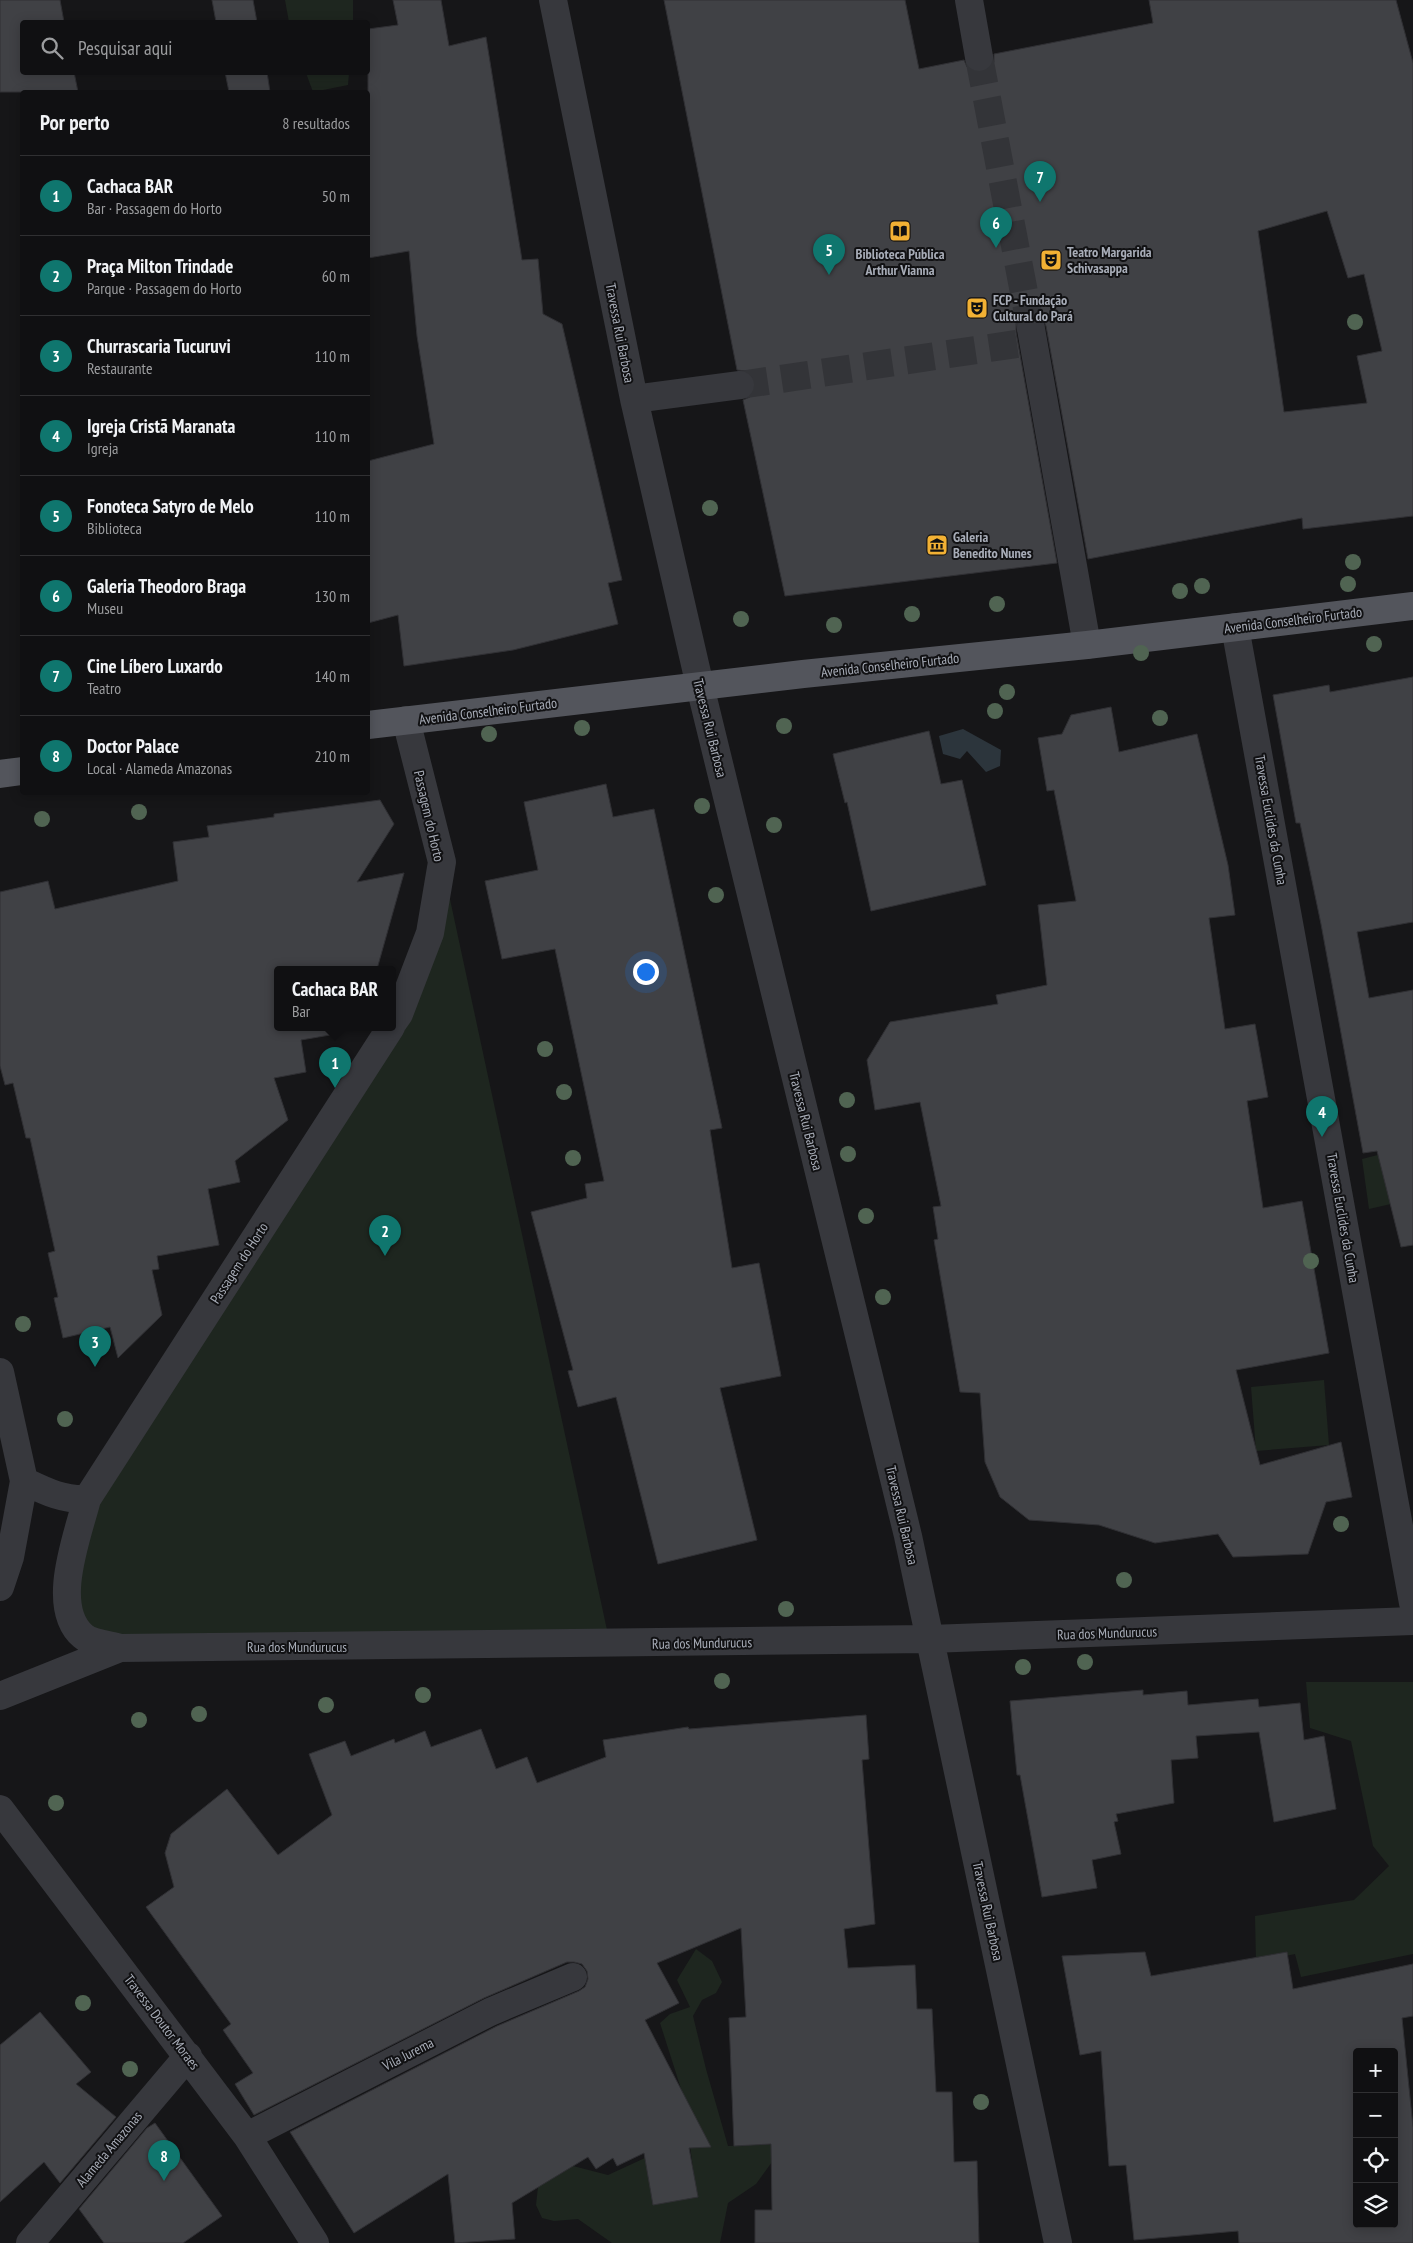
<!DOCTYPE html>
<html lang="pt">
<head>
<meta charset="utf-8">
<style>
	body { margin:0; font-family:"PT Sans Narrow",sans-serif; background:#1e1e20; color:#f1f3f6 }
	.controls { position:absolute; right:15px; bottom:15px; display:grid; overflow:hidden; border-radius:5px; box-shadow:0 2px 12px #0003 }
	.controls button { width:45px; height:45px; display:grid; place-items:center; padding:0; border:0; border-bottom:1px solid #303032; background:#101012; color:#f1f3f6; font:25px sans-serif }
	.you { position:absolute; left:645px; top:971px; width:18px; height:18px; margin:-12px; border:4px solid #fff; border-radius:50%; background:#1a73e8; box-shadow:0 0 0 8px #1a73e833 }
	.badge { display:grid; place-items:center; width:32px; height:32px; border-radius:50%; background:#0f766e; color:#fff; font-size:16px; font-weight:700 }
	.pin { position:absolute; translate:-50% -41px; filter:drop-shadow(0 1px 2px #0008) }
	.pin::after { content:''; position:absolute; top:26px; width:18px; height:15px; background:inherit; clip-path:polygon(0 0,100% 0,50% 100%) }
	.popup { position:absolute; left:274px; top:966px; width:122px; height:65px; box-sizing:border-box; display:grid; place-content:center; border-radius:5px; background:#101012; filter:drop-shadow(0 1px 4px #0005); font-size:16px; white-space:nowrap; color:#9c9d9f }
	.popup b { font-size:19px; color:#f1f3f6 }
	.popup::after { content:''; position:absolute; left:50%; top:100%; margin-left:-10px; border:10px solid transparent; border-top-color:#101012 }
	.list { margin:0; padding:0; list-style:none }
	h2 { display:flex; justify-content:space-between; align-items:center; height:65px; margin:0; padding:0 20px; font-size:21px }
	h2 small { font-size:16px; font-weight:400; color:#9c9d9f }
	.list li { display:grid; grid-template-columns:32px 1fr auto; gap:15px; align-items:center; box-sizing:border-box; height:80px; padding:0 20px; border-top:1px solid #303032 }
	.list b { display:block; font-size:19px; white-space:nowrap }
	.list p { margin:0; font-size:16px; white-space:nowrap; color:#9c9d9f }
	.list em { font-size:16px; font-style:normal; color:#9c9d9f }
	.icon { flex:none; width:28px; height:28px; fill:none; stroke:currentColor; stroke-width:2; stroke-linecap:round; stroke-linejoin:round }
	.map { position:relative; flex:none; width:1413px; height:2243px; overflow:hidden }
	.search { position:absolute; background:#101012; box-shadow:0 2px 12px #0003; left:20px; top:20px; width:350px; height:55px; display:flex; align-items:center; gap:12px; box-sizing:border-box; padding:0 18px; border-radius:5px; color:#9c9d9f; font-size:19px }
	.panel { position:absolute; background:#101012; box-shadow:0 2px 12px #0003; left:20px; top:90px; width:350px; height:705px; border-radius:5px }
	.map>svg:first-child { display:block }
</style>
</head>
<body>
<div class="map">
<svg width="1413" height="2243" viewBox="0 0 1413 2243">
	<rect width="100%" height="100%" fill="#161618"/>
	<path fill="#1e261f" d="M285 0H353V22H289Z
		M306 73H349L348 85 313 92Z
		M442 862 610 1644 120 1648 69 1616 87 1499 391 1027Z
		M1413 1146V1199L1369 1209 1362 1159Z
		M1324 1380 1329 1445 1256 1451 1251 1387Z
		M1306 1682H1413V1954L1301 1977 1295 1954 1256 1962 1255 1916 1354 1900 1389 1866 1373 1846 1351 1741 1310 1728Z
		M696 1949 712 1961 722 1982 716 1993 702 2000 693 2016 706 2069 728 2146 785 2144 756 2184 728 2203 720 2243H612L578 2219 554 2221 542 2218 536 2205 538 2187 573 2166 608 2175 645 2158 653 2204 697 2197 683 2095 660 2023 670 2014 690 2007 677 1980Z"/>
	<path fill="#2c353c" d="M963 729 1001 750 1000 766 986 772 967 751 960 759 943 754 939 736Z"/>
	<path fill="#404145" stroke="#303034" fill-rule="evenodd" d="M0 0H60L64 22H22V72H74L78 92H0Z
		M212 0H253L257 22H216Z
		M393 0H441L449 46 486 37 522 260 538 259 543 314 562 324 622 580 608 583 618 624 513 650 404 666 398 615 368 623V461L434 444 417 336 409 251 368 258V29L398 25Z
		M664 0H905L919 69 964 60 967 67 974 72H981L989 69 994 62V54L1153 23 1149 0H1396L1413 63V516L1303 529 1302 518 1088 559 1046 326 1043 319 1037 315 1029 314 1021 317 1016 324V332L1057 563 785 596 743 400 750 397 754 391 755 382 752 375 746 371 737 370ZM1327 211 1348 278 1364 274 1382 351 1357 356 1367 403 1284 412 1258 231Z
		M225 72H267L270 92H229Z
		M1413 677V922L1357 932 1369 998 1413 990V1245L1401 1247 1377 1151 1363 1153 1321 924 1300 823H1296L1273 695 1329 685 1330 692Z
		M1111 707 1119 752 1197 734 1228 865 1235 915 1209 918 1225 1029 1255 1024 1268 1097 1247 1101 1263 1208 1302 1201 1329 1353 1236 1370 1260 1465 1341 1442 1352 1497 1326 1502 1308 1554 1233 1557 1218 1534 1155 1543 1099 1525 1029 1520 1000 1497 985 1462 980 1393 960 1392 934 1240 938 1239 933 1207 941 1206 920 1102 875 1110 867 1060 890 1022 998 1004 996 995 1047 985 1038 905 1076 901 1054 790 1047 791 1038 738 1062 734 1071 715Z
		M929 731 941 784 962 780 986 885 871 911 847 802 845 803 833 754Z
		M606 784 613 817 654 809 722 1128 710 1130 732 1268 759 1263 781 1376 720 1388 757 1540 658 1564 616 1397 578 1407 568 1371 573 1370 531 1212 587 1198 585 1184 604 1181 555 949 502 959 485 881 538 870 524 802Z
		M380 800 394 824 357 882 404 873 377 969H278V1027H329L330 1035 301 1040 306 1072 274 1078 288 1120 235 1161 240 1182 208 1189 219 1245 157 1256 159 1269 152 1270 162 1315 118 1358 110 1327 63 1338 54 1298 58 1297 48 1253 55 1251 30 1138H26L13 1083 5 1085 0 1066V892L48 881 55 909 178 881 173 842 209 837 207 826 274 817V814Z
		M1143 1690V1695L1187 1691 1188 1705 1258 1699 1259 1707 1300 1703 1304 1740 1324 1736 1336 1809 1274 1822 1259 1732 1196 1736 1198 1758 1171 1760 1174 1803 1116 1814 1118 1821 1114 1822 1121 1854 1092 1860 1097 1888 1042 1897 1020 1775H1017L1010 1701Z
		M866 1715 869 1759 862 1760 875 1924 844 1929 848 1968 915 1965 917 2009H932L936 2092H952L954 2162 977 2161 979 2243H755V2210H772L771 2144 734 2146 729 2018 746 2017 741 1928 657 1963 679 2003 645 2020 711 2147 689 2148 698 2197 653 2205 644 2153 617 2166 613 2158 596 2169 588 2157 512 2203 515 2239 455 2243 448 2174 354 2233 290 2132 497 2026 579 1991 585 1987 588 1979 587 1971 582 1964 574 1962H567L484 1998 254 2115 235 2084 253 2073 223 2030 231 2024 146 1907 174 1887 165 1853 171 1834 227 1789 278 1855 332 1815 309 1754 345 1741 351 1756 394 1739 395 1743 425 1731 431 1747 481 1729 496 1769 527 1757 537 1783 606 1757 603 1740 688 1727 689 1729Z
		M1145 1952 1151 1976 1287 1952 1293 1989 1413 1964V2016L1402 2018 1413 2127V2243H1239L1238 2231 1134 2240 1126 2165 1109 2166 1101 2051 1080 2055 1062 1956ZM1357 2052H1394V2224H1357Z
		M40 2012 91 2072 76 2084 116 2117 60 2183 44 2162 0 2202V2045Z
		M155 2123 222 2216 183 2243H104L79 2209 147 2128Z"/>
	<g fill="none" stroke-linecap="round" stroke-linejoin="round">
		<path stroke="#333438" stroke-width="28" stroke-dasharray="28 14" stroke-linecap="butt" d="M979 57 1031 329
			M740 385 1023 343"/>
		<path stroke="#37383d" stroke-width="28" d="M553 0 634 399 700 686 908 1536 1058 2243
			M969 0 979 57
			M1031 329 1087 645
			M634 399 740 385
			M1235 627 1413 1603
			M392 1024 399 1014 430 933 442 862 406 720
			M0 1372 24 1481 10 1557 0 1587
			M24 1481C45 1491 62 1500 87 1499
			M120 1648C110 1645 91 1643 83 1636 49 1607 78 1535 87 1499L391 1027
			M0 1696 120 1648 930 1639 1413 1621
			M0 1809 247 2136 315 2243
			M247 2136 490 2012 573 1977
			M30 2243 188 2056"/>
		<path stroke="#53555c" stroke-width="28" d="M368 725 803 674 1087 645 1413 606
			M0 774 22 771"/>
	</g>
	<g fill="#506452">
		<circle cx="1355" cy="322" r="8"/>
		<circle cx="710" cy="508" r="8"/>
		<circle cx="1353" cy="562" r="8"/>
		<circle cx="1348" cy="584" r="8"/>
		<circle cx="1202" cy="586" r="8"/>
		<circle cx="1180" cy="591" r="8"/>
		<circle cx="997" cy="604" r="8"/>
		<circle cx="912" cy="614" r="8"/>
		<circle cx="741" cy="619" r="8"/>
		<circle cx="834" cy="625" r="8"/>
		<circle cx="1374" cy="644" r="8"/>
		<circle cx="1141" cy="653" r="8"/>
		<circle cx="1007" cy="692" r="8"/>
		<circle cx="995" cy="711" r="8"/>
		<circle cx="1160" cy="718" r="8"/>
		<circle cx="784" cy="726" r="8"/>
		<circle cx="582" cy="728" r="8"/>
		<circle cx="489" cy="734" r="8"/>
		<circle cx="702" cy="806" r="8"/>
		<circle cx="139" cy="812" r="8"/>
		<circle cx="42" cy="819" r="8"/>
		<circle cx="774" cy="825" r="8"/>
		<circle cx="716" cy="895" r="8"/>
		<circle cx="545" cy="1049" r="8"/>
		<circle cx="564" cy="1092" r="8"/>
		<circle cx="847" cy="1100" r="8"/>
		<circle cx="848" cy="1154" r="8"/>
		<circle cx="573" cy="1158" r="8"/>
		<circle cx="866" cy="1216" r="8"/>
		<circle cx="1311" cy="1261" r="8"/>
		<circle cx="883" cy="1297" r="8"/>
		<circle cx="23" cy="1324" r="8"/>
		<circle cx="65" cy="1419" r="8"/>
		<circle cx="1341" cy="1524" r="8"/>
		<circle cx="1124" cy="1580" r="8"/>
		<circle cx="786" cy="1609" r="8"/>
		<circle cx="1085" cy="1662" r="8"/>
		<circle cx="1023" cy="1667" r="8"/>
		<circle cx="722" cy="1681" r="8"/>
		<circle cx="423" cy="1695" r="8"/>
		<circle cx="326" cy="1705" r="8"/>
		<circle cx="199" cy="1714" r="8"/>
		<circle cx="139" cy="1720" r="8"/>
		<circle cx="56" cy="1803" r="8"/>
		<circle cx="83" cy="2003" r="8"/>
		<circle cx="130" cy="2069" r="8"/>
		<circle cx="981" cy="2102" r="8"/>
	</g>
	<defs>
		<g id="library-square" transform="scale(1.125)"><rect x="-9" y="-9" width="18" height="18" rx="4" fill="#f2b134" stroke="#111113"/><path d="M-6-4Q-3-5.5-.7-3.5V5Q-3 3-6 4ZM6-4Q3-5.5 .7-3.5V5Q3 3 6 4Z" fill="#111"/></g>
		<g id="theatre-square" transform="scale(1.125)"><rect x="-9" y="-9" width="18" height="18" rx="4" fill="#f2b134" stroke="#111113"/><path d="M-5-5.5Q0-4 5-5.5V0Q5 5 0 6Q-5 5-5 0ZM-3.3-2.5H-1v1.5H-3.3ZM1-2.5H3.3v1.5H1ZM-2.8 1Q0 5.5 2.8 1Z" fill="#111"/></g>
		<g id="museum-square" transform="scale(1.125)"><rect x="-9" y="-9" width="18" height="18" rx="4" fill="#f2b134" stroke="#111113"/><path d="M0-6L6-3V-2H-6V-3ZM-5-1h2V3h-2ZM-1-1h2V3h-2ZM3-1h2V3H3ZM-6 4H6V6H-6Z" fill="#111"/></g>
	</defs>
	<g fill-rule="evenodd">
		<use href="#library-square" x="900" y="231"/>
		<use href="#theatre-square" x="1051" y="260"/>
		<use href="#theatre-square" x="977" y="308"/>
		<use href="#museum-square" x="937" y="545"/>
	</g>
	<g text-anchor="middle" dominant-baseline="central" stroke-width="4" stroke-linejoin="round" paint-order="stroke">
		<g font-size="14" font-weight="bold" fill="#a8adb8" stroke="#111113" text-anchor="start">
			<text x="1067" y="252">Teatro Margarida<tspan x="1067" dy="16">Schivasappa</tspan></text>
			<text x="900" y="254" text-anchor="middle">Biblioteca Pública<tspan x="900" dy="16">Arthur Vianna</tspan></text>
			<text x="993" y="300">FCP - Fundação<tspan x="993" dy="16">Cultural do Pará</tspan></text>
			<text x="953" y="537">Galeria<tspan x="953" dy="16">Benedito Nunes</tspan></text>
		</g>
		<g font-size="14" fill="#a8adb8" stroke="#111113">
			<text transform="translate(620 333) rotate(79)">Travessa Rui Barbosa</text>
			<text transform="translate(1293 620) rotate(-7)">Avenida Conselheiro Furtado</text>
			<text transform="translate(890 665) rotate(-6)">Avenida Conselheiro Furtado</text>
			<text transform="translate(488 711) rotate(-7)">Avenida Conselheiro Furtado</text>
			<text transform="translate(710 728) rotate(76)">Travessa Rui Barbosa</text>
			<text transform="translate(429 816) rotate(77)">Passagem do Horto</text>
			<text transform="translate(1271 820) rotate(80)">Travessa Euclides da Cunha</text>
			<text transform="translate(806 1121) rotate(76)">Travessa Rui Barbosa</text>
			<text transform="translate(1343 1218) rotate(80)">Travessa Euclides da Cunha</text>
			<text transform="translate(239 1263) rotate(-57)">Passagem do Horto</text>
			<text transform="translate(902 1515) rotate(77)">Travessa Rui Barbosa</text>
			<text transform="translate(1107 1633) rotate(-2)">Rua dos Mundurucus</text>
			<text transform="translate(702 1643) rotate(-1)">Rua dos Mundurucus</text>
			<text x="297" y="1647">Rua dos Mundurucus</text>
			<text transform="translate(988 1911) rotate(78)">Travessa Rui Barbosa</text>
			<text transform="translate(162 2022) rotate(53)">Travessa Doutor Moraes</text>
			<text transform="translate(408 2054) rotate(-27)">Vila Jurema</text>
			<text transform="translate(109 2149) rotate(-50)">Alameda Amazonas</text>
		</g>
	</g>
</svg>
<div class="controls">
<button>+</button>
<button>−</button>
<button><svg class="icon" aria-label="locate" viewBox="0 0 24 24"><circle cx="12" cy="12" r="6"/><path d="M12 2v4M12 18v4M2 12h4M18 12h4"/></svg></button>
<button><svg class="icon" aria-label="layers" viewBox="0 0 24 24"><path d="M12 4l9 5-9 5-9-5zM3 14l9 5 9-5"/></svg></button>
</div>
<div class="you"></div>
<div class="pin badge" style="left:335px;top:1088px">1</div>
<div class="popup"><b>Cachaca BAR</b>Bar</div>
<div class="pin badge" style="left:385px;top:1256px">2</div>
<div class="pin badge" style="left:95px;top:1367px">3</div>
<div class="pin badge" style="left:1322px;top:1137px">4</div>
<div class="pin badge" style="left:829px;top:275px">5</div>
<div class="pin badge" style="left:996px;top:248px">6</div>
<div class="pin badge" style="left:1040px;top:202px">7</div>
<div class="pin badge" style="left:164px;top:2181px">8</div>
<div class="search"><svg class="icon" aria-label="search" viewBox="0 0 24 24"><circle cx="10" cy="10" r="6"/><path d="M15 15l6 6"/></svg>Pesquisar aqui</div>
<section class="panel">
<h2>Por perto<small>8 resultados</small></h2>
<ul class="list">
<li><span class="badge">1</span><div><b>Cachaca BAR</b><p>Bar · Passagem do Horto</p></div><em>50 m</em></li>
<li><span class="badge">2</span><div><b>Praça Milton Trindade</b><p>Parque · Passagem do Horto</p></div><em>60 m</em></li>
<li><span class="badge">3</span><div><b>Churrascaria Tucuruvi</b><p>Restaurante</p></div><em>110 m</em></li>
<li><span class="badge">4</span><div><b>Igreja Cristã Maranata</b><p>Igreja</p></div><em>110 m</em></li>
<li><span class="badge">5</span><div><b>Fonoteca Satyro de Melo</b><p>Biblioteca</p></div><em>110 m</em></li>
<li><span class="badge">6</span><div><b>Galeria Theodoro Braga</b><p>Museu</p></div><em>130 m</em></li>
<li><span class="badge">7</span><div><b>Cine Líbero Luxardo</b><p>Teatro</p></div><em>140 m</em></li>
<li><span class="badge">8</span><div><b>Doctor Palace</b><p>Local · Alameda Amazonas</p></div><em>210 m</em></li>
</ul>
</section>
</div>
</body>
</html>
